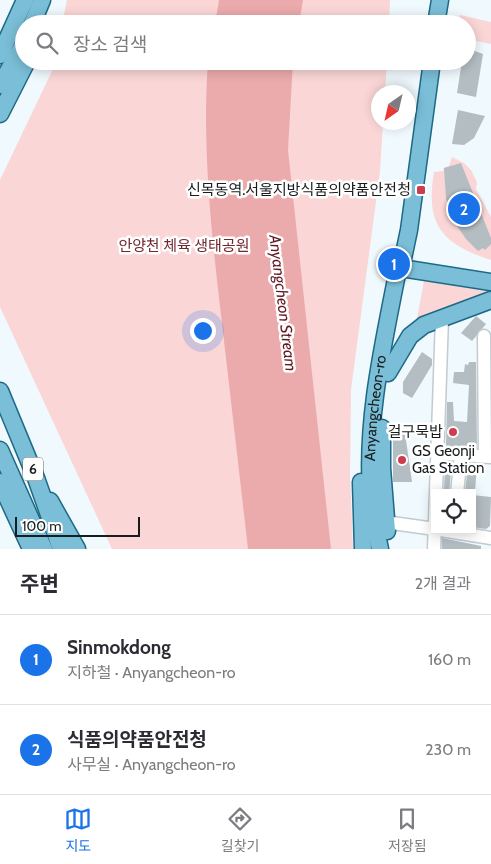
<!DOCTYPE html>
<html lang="ko">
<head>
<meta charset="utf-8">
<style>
	body { margin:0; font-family:Cabin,"Noto Sans KR",sans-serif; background:#f7f7f7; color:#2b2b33 }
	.controls { position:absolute; right:15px; bottom:15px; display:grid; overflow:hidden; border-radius:0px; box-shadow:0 2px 12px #0003 }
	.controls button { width:45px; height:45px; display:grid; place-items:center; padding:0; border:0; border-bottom:1px solid #e1e1e2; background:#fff; color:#2b2b33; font:25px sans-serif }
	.compass { position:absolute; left:371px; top:85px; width:45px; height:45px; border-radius:50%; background:#fff; box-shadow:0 2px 12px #0003; rotate:214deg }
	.scale { position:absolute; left:15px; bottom:12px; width:125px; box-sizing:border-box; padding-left:5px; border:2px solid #181c1d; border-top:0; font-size:14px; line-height:18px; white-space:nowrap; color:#181c1d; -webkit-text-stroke:4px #fff; paint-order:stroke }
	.you { position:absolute; left:202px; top:330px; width:18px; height:18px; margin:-12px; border:4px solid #fff; border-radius:50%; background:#1a73e8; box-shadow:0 0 0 8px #1a73e833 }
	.badge { display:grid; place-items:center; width:32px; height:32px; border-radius:50%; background:#1a73e8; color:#fff; font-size:16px; font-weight:700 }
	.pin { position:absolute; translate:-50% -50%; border:2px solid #fff; box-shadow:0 1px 5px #0006 }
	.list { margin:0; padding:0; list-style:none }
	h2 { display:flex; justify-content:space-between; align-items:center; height:65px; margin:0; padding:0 20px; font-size:21px }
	h2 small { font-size:16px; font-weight:400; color:#7c7c81 }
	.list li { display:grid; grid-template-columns:32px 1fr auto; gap:15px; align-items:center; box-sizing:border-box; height:90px; padding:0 20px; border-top:1px solid #e1e1e2 }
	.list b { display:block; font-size:19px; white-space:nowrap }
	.list p { margin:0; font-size:16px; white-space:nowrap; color:#7c7c81 }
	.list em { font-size:16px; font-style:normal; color:#7c7c81 }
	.icon { flex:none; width:28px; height:28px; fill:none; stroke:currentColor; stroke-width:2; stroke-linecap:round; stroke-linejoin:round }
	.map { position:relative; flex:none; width:491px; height:549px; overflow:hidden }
	.search { position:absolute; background:#fff; box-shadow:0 2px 12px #0003; left:15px; right:15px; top:15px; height:55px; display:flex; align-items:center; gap:12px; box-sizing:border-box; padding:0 18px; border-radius:28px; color:#7c7c81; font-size:19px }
	.sheet { height:245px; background:#fff }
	nav { display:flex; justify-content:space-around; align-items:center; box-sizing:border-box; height:70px; border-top:1px solid #e1e1e2; background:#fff; font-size:14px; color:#7c7c81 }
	nav a { display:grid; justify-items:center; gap:2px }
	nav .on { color:#1a73e8 }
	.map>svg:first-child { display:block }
</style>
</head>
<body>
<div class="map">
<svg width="491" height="549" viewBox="0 0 491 549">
	<rect width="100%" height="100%" fill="#f0f9fe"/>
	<path fill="#fbd6d6" d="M67 0H390L389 24H62Z
		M460 15 491 22V44L467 39V24H459Z
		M54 61H387L385 92H378V122L383 123 380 171 351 390 350 473 353 549H112L0 307V180L52 71Z
		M452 157 464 163 471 170 477 182 476 189 491 217V260C442 244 425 225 434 172L443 171 444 168 449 166Z
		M424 281 491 292 416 323Z"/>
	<path fill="#ebabad" d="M219 0H303L299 24H215Z
		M208 61H293L288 150 331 549H248C239 471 230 393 221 315 211 230 202 146 208 61Z"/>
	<path fill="#b4bdc2" d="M467 48 483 54 476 97 457 93 462 61H467Z
		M458 110 485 116 474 138 464 145 452 144Z
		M461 163 491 238V244L485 250 483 248 478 251 466 239 457 226 446 199 444 168Z
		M476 316 486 324 472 341 461 333Z
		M422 352 432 359V365L412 398 403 393V382Z
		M469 362H476L477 448 446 446 447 402H453L454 421 467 422 469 385 453 383 454 372H464L465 364 468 365Z
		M405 433 412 482H393V434Z
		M445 462H452L449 493H444Z
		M468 464H477L475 493H465Z
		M472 495 491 497 490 526 486 529 472 527 475 508 472 507Z
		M442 538 481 546V549H442Z"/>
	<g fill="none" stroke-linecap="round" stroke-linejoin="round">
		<g stroke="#c2cbcf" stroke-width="15">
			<path id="minor" d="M484 336 485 457
				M436 453 491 457
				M457 493 461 455
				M385 522 435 529
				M441 530 491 538
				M434 549 442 318"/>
		</g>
		<g stroke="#1e6985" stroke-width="19">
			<g id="major">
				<path d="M32 24 42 0"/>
				<path d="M436 24 440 0"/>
				<path d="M0 55 25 0"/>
				<path d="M0 85 24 43"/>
				<path d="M0 114 27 61"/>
				<path d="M401 268 491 282"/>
				<path d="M388 373 410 336 424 325 491 300"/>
				<path d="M0 391 36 478 61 549"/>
				<path d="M382 428V468L387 531"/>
				<path d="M0 450 44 549"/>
				<path d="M0 482 31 549"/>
				<path d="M361 482 363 549"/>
				<path d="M50 501 77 549"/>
				<path id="s1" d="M380 549C376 530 372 512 371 493 366 419 383 346 397 274L401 268 409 230 432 61"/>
			</g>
		</g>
		<use href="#minor" stroke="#fff" stroke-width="12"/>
		<use href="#major" stroke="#7abed7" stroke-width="16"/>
	</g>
	<g fill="#cd3d50" stroke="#fff" stroke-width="2">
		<rect x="416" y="185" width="10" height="10" rx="2.5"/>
		<circle cx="453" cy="432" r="5"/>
		<circle cx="402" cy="460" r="5"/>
	</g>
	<g text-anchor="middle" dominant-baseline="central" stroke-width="5" stroke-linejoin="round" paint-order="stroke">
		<rect fill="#fff" stroke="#5d6061" stroke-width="1" x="23" y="457.5" width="20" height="23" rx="4"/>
		<g font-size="14" font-weight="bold" fill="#181c1d">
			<text x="33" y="469">6</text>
		</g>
		<g font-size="15" fill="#181c1d" stroke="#fff" text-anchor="end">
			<text x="411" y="190">신목동역.서울지방식품의약품안전청</text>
			<text x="443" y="432">걸구묵밥</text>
			<text x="412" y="451" text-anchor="start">GS Geonji<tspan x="412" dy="17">Gas Station</tspan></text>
		</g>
		<g font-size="15" fill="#72272f" stroke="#fff">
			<text x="184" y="246">안양천 체육 생태공원</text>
		</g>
		<g font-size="15" fill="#181c1d" stroke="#fff">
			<text stroke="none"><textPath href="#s1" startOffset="142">Anyangcheon-ro</textPath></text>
		</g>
		<g font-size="16" font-style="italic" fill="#631a23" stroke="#fff">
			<text transform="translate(283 303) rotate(83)">Anyangcheon Stream</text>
		</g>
	</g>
</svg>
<div class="controls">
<button><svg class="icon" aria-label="locate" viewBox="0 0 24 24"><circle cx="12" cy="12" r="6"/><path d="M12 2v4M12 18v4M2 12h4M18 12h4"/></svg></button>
</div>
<svg class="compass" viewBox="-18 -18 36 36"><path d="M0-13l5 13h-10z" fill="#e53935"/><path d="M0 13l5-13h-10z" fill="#7c7c81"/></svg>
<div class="scale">100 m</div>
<div class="you"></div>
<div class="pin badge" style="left:394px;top:264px">1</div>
<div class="pin badge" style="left:464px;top:209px">2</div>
<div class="search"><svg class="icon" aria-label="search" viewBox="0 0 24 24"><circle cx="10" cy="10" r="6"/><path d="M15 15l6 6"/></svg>장소 검색</div>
</div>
<section class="sheet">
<h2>주변<small>2개 결과</small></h2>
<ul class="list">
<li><span class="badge">1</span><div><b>Sinmokdong</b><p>지하철 · Anyangcheon-ro</p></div><em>160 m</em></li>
<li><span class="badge">2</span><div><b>식품의약품안전청</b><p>사무실 · Anyangcheon-ro</p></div><em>230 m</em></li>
</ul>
</section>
<nav>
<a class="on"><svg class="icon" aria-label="map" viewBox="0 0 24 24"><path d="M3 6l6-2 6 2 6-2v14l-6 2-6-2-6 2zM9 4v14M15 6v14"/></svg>지도</a>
<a><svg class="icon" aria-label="directions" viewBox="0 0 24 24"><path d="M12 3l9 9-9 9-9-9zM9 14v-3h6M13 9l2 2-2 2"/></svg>길찾기</a>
<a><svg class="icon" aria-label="saved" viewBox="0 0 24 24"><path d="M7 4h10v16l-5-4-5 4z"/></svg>저장됨</a>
</nav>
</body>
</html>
